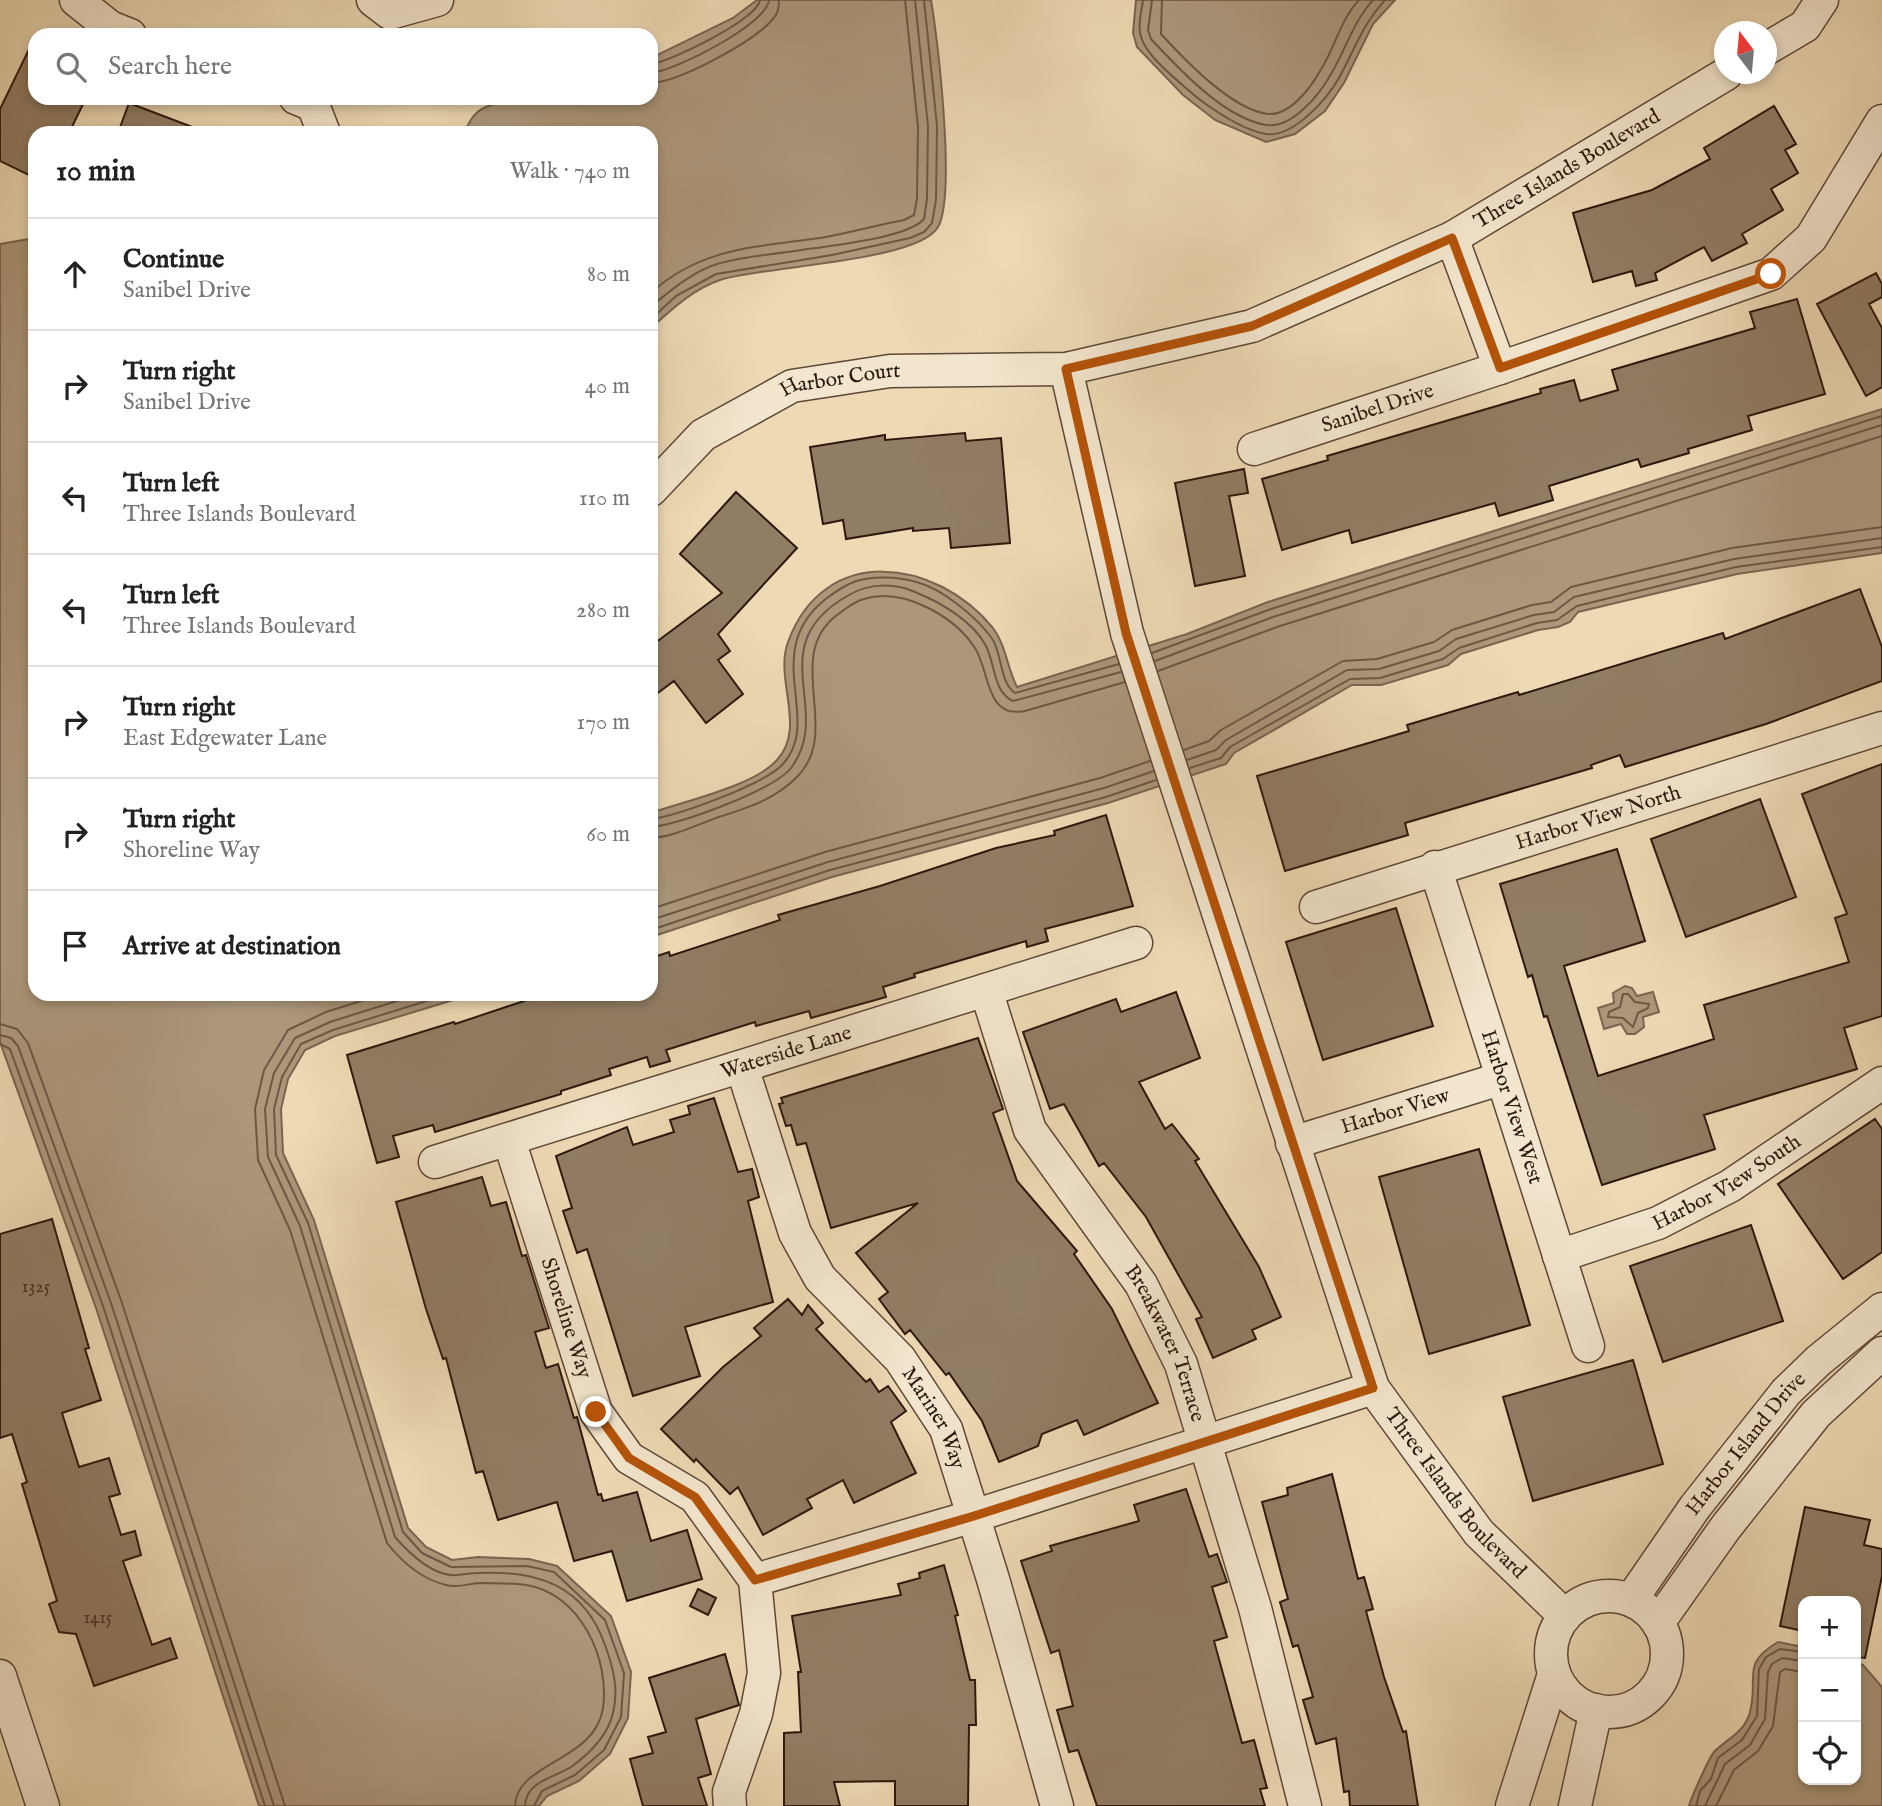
<!DOCTYPE html>
<html lang="en">
<head>
<meta charset="utf-8">
<style>
	body { margin:0; font-family:"IM FELL English",serif; background:#f6f6f6; color:#222 }
	.controls { position:absolute; right:21px; bottom:21px; display:grid; overflow:hidden; border-radius:14px; box-shadow:0 4px 10px #0003 }
	.controls button { width:63px; height:63px; display:grid; place-items:center; padding:0; border:0; border-bottom:2px solid #e0e0e0; background:#fff; color:#222; font:35px sans-serif }
	.compass { position:absolute; left:1714px; top:21px; width:63px; height:63px; border-radius:50%; background:#fff; box-shadow:0 4px 10px #0003; rotate:344deg }
	.stop { position:absolute; width:21px; height:21px; margin:-16px; border:5px solid #b45309; border-radius:50%; background:#fff }
	.stop.end { background:#b45309; border-color:#fff; box-shadow:0 2px 7px #0008 }
	.list { margin:0; padding:0; list-style:none }
	h2 { display:flex; justify-content:space-between; align-items:center; height:91px; margin:0; padding:0 28px; font-size:30px }
	h2 small { font-size:23px; font-weight:400; color:#767676 }
	.list li { display:grid; grid-template-columns:46px 1fr auto; gap:21px; align-items:center; box-sizing:border-box; height:112px; padding:0 28px; border-top:2px solid #e0e0e0 }
	.list b { display:block; font-size:26px; white-space:nowrap }
	.list p { margin:0; font-size:23px; white-space:nowrap; color:#767676 }
	.list em { font-size:23px; font-style:normal; color:#767676 }
	.icon { flex:none; width:38px; height:38px; fill:none; stroke:currentColor; stroke-width:2; stroke-linecap:round; stroke-linejoin:round }
	.map { position:relative; flex:none; width:1882px; height:1806px; overflow:hidden }
	.search { position:absolute; background:#fff; box-shadow:0 4px 10px #0003; left:28px; top:28px; width:630px; height:77px; display:flex; align-items:center; gap:18px; box-sizing:border-box; padding:0 24px; border-radius:21px; color:#767676; font-size:26px }
	.panel { position:absolute; background:#fff; box-shadow:0 4px 10px #0003; left:28px; top:126px; width:630px; height:875px; border-radius:21px }
	.map>svg:first-child { display:block }
</style>
</head>
<body>
<div class="map">
<svg width="1882" height="1806" viewBox="0 0 1882 1806">
	<rect width="100%" height="100%" fill="#edd9b4"/>
	<filter id="stains"><feTurbulence type="fractalNoise" baseFrequency=".00286" numOctaves="4"/><feColorMatrix values="0 0 0 0 .2 0 0 0 0 .09 0 0 0 0 .02 0 0 0 .5 -.17"/></filter>
	<radialGradient id="worn" r=".72"><stop offset=".6" stop-color="#630" stop-opacity="0"/><stop offset="1" stop-color="#630" stop-opacity=".3"/></radialGradient>
	<path fill="#ac977b" stroke="#7a644f" stroke-width="2" d="M757 0H931C938 40 956 196 938 227 918 262 762 266 720 280 693 289 671 310 651 328V133H464C469 123 473 113 484 108 523 89 606 98 651 98V58L733 18Z
		M1136 0H1395L1373 24 1344 83 1325 111 1295 134 1266 142 1215 120 1183 95 1137 47 1133 33Z
		M35 238V994H473L335 1036 305 1050 288 1079 281 1109 283 1153 314 1220 408 1528 426 1547 452 1560 478 1557 529 1559 557 1566 611 1616 631 1672 628 1718 610 1754 579 1781 547 1796 539 1806H259L96 1308 0 1042V244Z
		M1882 409V553L1737 574 1578 612 1570 622 1558 627 1538 630 1461 654 1448 665 1381 685H1352L1234 753 1226 764 1108 803 832 877 651 937V813C685 801 754 786 777 760 807 727 774 680 788 642 824 543 936 558 993 628 1006 645 1007 668 1017 687L1187 634 1268 602Z
		M1625 986 1632 988 1637 996 1653 992 1659 1012 1643 1017 1644 1027 1635 1034H1627L1621 1024 1604 1029 1598 1008 1614 1003 1613 993Z
		M1778 1642 1803 1647V1780H1856V1662L1863 1665 1882 1687V1806H1689C1691 1798 1709 1758 1714 1752 1727 1739 1745 1732 1750 1712 1759 1678 1740 1664 1778 1642Z"/>
	<g fill="none" stroke-linecap="round" stroke-linejoin="round">
		<path stroke="#6d5844" stroke-width="2" d="M1143 0C1142 10 1138 21 1140 32 1142 52 1172 76 1187 89 1205 105 1241 130 1266 134 1293 138 1327 99 1339 78 1355 49 1362 25 1385 0
			M1152 0 1148 30 1151 39C1179 69 1224 118 1266 125 1292 129 1320 94 1331 74 1346 49 1353 22 1373 0
			M1162 0 1161 34C1184 59 1232 110 1268 114 1290 116 1311 87 1320 71 1335 48 1340 20 1359 0
			M651 64C670 62 758 19 760 0
			M651 73C675 71 767 24 769 0
			M651 83C679 82 753 42 772 20 778 14 779 8 779 0
			M651 293C702 246 761 247 826 237 852 232 878 225 904 220L914 215 917 198 918 127 905 0
			M651 307C669 291 691 273 714 265 756 250 899 247 924 219L927 199 928 126 915 0
			M651 319 676 296 716 274 832 255 910 238 924 232 932 223 936 200 937 126 924 0
			M1152 653 1271 609 1882 416
			M1155 661 1273 617 1882 425
			M1158 671 1277 627 1882 436
			M1184 750 1209 741 1221 730 1343 661 1377 659 1434 642 1452 630 1532 605 1551 602 1571 587 1732 548 1882 527
			M1187 760 1216 750 1226 740 1347 670 1379 669 1439 651 1456 639 1534 615 1554 612 1574 597 1734 559 1882 538
			M1190 768 1221 758 1230 747 1350 679 1380 678 1443 659 1459 648 1537 623 1557 620 1577 606 1736 567 1882 547
			M651 819C677 816 765 784 783 764 824 719 758 651 827 598 838 590 851 581 865 579 893 575 922 580 946 596 962 607 982 624 993 640 1002 655 1000 683 1015 693L1119 664
			M651 827C677 826 775 789 791 768 835 710 759 645 849 595 869 583 894 583 915 592 940 602 973 621 986 646 995 663 993 692 1013 701L1121 672
			M651 838C674 837 700 823 722 816 750 807 775 799 797 777 843 731 782 657 837 615 845 609 855 601 864 599 903 587 954 616 975 648 990 671 985 719 1025 711L1125 682
			M651 909 825 852 1100 778 1150 761
			M651 920 828 862 1104 788 1154 771
			M651 930 830 870 1106 797 1156 780
			M383 994 326 1012 288 1030 264 1070 255 1109 258 1160 290 1230 387 1543C402 1562 421 1579 446 1585 457 1588 468 1584 478 1583 493 1583 511 1583 526 1585 580 1593 610 1659 603 1708 595 1762 516 1762 515 1806
			M419 994 330 1022 295 1038 274 1073 265 1109 268 1157 300 1226 395 1537C409 1553 429 1573 451 1575 460 1576 469 1573 478 1573 537 1570 584 1585 605 1645 613 1667 619 1689 613 1713 608 1735 589 1754 571 1767 554 1778 526 1781 525 1806
			M449 994 333 1030 301 1044 282 1077 274 1109 276 1155 308 1223 403 1532 422 1553 451 1567 527 1566 554 1572 605 1620 624 1673 621 1717 604 1750 575 1775 542 1791 534 1806
			M1623 994H1628L1635 1002 1649 1004 1648 1008 1638 1013 1633 1027 1623 1018 1608 1017 1609 1012 1620 1007Z
			M0 1024 17 1029 28 1043 121 1300 285 1806
			M0 1035 11 1038 18 1046 111 1303 274 1806
			M0 1044 10 1049 103 1306 265 1806
			M1696 1806 1700 1791 1711 1779 1718 1758 1742 1740 1757 1716 1759 1669 1766 1657 1780 1649 1803 1652
			M1705 1806 1725 1764 1750 1745 1765 1719 1768 1672 1772 1664 1782 1658 1803 1661
			M1716 1806 1734 1770 1758 1751 1773 1726 1780 1672 1785 1669 1803 1672"/>
	</g>
	<path fill="#917c64" stroke="#2e180d" stroke-width="2" d="M35 37V98H86L69 133H35V178L0 161V109Z
		M129 103 203 131 202 133H118Z
		M1774 106 1796 144 1785 150 1798 173 1771 189 1783 210 1742 234 1747 243 1712 261 1704 247 1655 273 1657 280 1636 286 1632 271 1593 282 1573 213 1652 190 1710 159 1704 148Z
		M1876 273 1882 284V297L1869 304 1882 328V387L1866 396 1817 304Z
		M1797 299 1825 394 1748 416 1752 430 1688 449 1689 453 1641 467 1638 459 1549 486 1553 500 1499 516 1495 503 1352 543 1349 530 1282 550 1262 479 1328 460 1327 456 1541 393 1540 389 1574 380 1580 401 1618 390 1612 370 1755 328 1750 312Z
		M965 433 966 441 1001 438 1010 543 951 548 949 528 913 531V528L846 539 843 520 823 524 810 447 885 435V440Z
		M1244 469 1248 493 1229 496 1245 576 1195 586 1175 483Z
		M736 492 797 548 718 634 730 651 718 660 743 694 706 723 674 681 651 698V646L722 593 680 554Z
		M1860 589 1882 647V681L1766 724 1625 767 1620 755 1591 765 1592 768 1405 823 1408 835 1285 871 1257 776 1409 731 1407 725 1518 692 1519 695 1723 633 1725 639Z
		M1882 764V1016L1844 1028 1857 1069 1704 1115 1715 1149 1602 1185 1547 1016 1544 1017 1532 975 1528 977 1500 884 1617 849 1645 941 1564 966 1598 1076 1714 1039 1704 1005 1849 962 1835 918 1847 914 1802 794Z
		M1760 799 1796 897 1686 937 1651 839Z
		M1106 815 1133 906 1045 929 1048 941 1027 947 1026 941 914 974 915 977 883 987 886 997 811 1018 809 1011 756 1026 755 1022 666 1050 670 1061 650 1067 647 1057 609 1069 611 1075 561 1091V1094L435 1132 433 1125 393 1136 399 1157 377 1163 347 1055 454 1022 455 1024 545 994H651V958L669 952 670 956 780 920 778 915 880 886 996 848 1055 835 1054 831Z
		M1396 908 1433 1026 1323 1060 1286 942Z
		M1176 992 1200 1058 1139 1082 1165 1129 1172 1124 1199 1159 1195 1161 1259 1267 1281 1317 1252 1330 1256 1339 1213 1358 1196 1319 1202 1317 1146 1217 1104 1163 1099 1166 1064 1104 1050 1109 1023 1032 1116 999 1121 1012Z
		M978 1038 1003 1109 993 1113 1017 1181 1077 1251 1074 1254 1112 1309 1158 1403 1084 1435 1077 1420 1042 1434 1038 1446 999 1462 982 1421 949 1373 946 1375 910 1330 905 1334 879 1299 888 1292 856 1253 918 1203 831 1228 806 1143 797 1145 791 1125 786 1126 779 1104 783 1103 781 1098Z
		M714 1098 738 1172 752 1169 759 1197 748 1201 773 1302 685 1327 700 1376 633 1396 587 1249 577 1253 563 1211 572 1208 556 1156 627 1127 633 1145 674 1132 670 1120 690 1114 688 1106Z
		M1875 1119 1882 1129V1252L1843 1279 1778 1184Z
		M1479 1149 1530 1325 1429 1354 1379 1177Z
		M482 1177 491 1206 506 1202 522 1256 526 1255 549 1328 535 1332 546 1368 558 1364 574 1418 577 1417 598 1495 601 1494 603 1501 637 1492 651 1541 687 1530 702 1579 627 1601 612 1551 574 1561 557 1502 498 1520 483 1471 476 1473 446 1358 443 1359 426 1309 396 1202Z
		M52 1219 89 1348 85 1349 101 1400 62 1413 79 1467 109 1458 120 1494 109 1497 121 1535 135 1531 141 1555 123 1561 152 1645 170 1638 177 1658 94 1686 76 1634 59 1632 49 1604 57 1601 22 1484 27 1482 12 1434 0 1438V1234Z
		M1751 1225 1783 1321 1663 1362 1630 1266Z
		M788 1299 802 1315 808 1305 823 1323 816 1329 866 1382 870 1379 879 1392 888 1386 906 1411 891 1422 916 1473 854 1503 843 1480 807 1499 812 1508 763 1535 738 1487 730 1494 696 1459 694 1462 661 1429 723 1367 761 1336 754 1328Z
		M1633 1360 1663 1464 1533 1501 1503 1397Z
		M1332 1474 1358 1579 1364 1577 1373 1609 1366 1611 1384 1677 1403 1732 1406 1731 1418 1806H1350L1349 1791 1344 1792 1336 1738 1316 1744 1303 1700 1313 1697 1298 1645 1293 1647 1280 1602 1288 1599 1262 1502 1288 1495 1287 1488Z
		M1186 1489 1209 1557 1217 1554 1227 1582 1212 1587 1227 1637 1214 1641 1242 1743 1254 1740 1267 1788 1260 1789 1265 1806H1097L1078 1750 1069 1752 1057 1710 1073 1706 1059 1650 1051 1653 1021 1561 1052 1551 1050 1546 1139 1521 1134 1505Z
		M1805 1507 1870 1520 1864 1545 1882 1549V1576L1865 1658 1856 1657V1601H1803V1631L1780 1626Z
		M944 1565 958 1615 955 1616 970 1680H975L976 1725H969L968 1806H895V1781L834 1782 840 1806H784V1733L801 1732 798 1672H801L792 1616 901 1595 898 1584 920 1578 919 1573Z
		M698 1589 716 1598 708 1615 690 1606Z
		M725 1654 739 1705 696 1719 711 1774 698 1778 707 1806H643L630 1759 653 1753 648 1737 666 1732 649 1678Z"/>
	<g fill="none" stroke-linecap="round" stroke-linejoin="round">
		<g stroke="#5e4837" stroke-width="35">
			<g id="minor">
				<path d="M76 0 110 27 130 35"/>
				<path d="M373 0 390 13 437 0"/>
				<path d="M1766 49 1805 26 1822 0"/>
				<path d="M296 98 313 105 324 133"/>
				<path d="M1452 238 1500 368"/>
				<path id="s1" d="M1066 369 1127 633 1373 1388 1479 1533 1565 1616"/>
				<path id="s2" d="M1254 449 1500 368 1771 274 1811 238 1882 121"/>
				<path id="s3" d="M651 490 703 435 792 386 890 371 1066 369 1252 326 1452 238 1726 74"/>
				<path id="s4" d="M1435 867 1588 1346"/>
				<path id="s5" d="M1316 907 1882 728"/>
				<path id="s6" d="M986 990 1030 1130 1141 1284 1181 1364 1255 1608 1305 1806"/>
				<path id="s7" d="M742 1067 795 1233 820 1278 900 1359 946 1429 993 1579 1057 1806"/>
				<path id="s8" d="M509 1140 596 1412 629 1458 695 1497 755 1580 764 1673 756 1714 729 1792 730 1806"/>
				<path id="s9" d="M1292 1143 1500 1079"/>
				<path id="s10" d="M435 1162 1136 943"/>
				<path id="s11" d="M1559 1256 1658 1223 1730 1186 1882 1083"/>
				<path d="M755 1580 974 1516 1373 1388"/>
				<circle cx="1609" cy="1654" r="58"/>
				<path id="s12" d="M1631 1600 1695 1507 1786 1392 1818 1361 1882 1309"/>
				<path d="M1658 1623 1726 1527 1816 1414 1882 1353"/>
				<path d="M0 1676 43 1806"/>
				<path d="M1512 1806 1554 1674"/>
				<path d="M1575 1806 1596 1710"/>
			</g>
		</g>
		<use href="#minor" stroke="#f3e6ce" stroke-width="32"/>
	</g>
	<g fill="none" stroke-linecap="round" stroke-linejoin="round">
		<path stroke="#b45309" stroke-width="9" d="M596 1412 629 1458 695 1497 755 1580 974 1516 1373 1388 1126 633 1066 369 1252 326 1452 238 1500 368 1771 274"/>
	</g>
	<g text-anchor="middle" dominant-baseline="central" stroke-width="5" stroke-linejoin="round" paint-order="stroke">
		<g font-size="18" fill="#473123">
			<text x="36" y="1287">1325</text>
			<text x="98" y="1618">1415</text>
		</g>
		<g font-size="21" fill="#2e180d" stroke="#f3e6ce">
			<text stroke="none"><textPath href="#s3" startOffset="996">Three Islands Boulevard</textPath></text>
			<text stroke="none"><textPath href="#s3" startOffset="226">Harbor Court</textPath></text>
			<text stroke="none"><textPath href="#s2" startOffset="130">Sanibel Drive</textPath></text>
			<text stroke="none"><textPath href="#s5" startOffset="296">Harbor View North</textPath></text>
			<text stroke="none"><textPath href="#s10" startOffset="368">Waterside Lane</textPath></text>
			<text stroke="none"><textPath href="#s4" startOffset="252">Harbor View West</textPath></text>
			<text stroke="none"><textPath href="#s9" startOffset="108">Harbor View</textPath></text>
			<text stroke="none"><textPath href="#s11" startOffset="184">Harbor View South</textPath></text>
			<text stroke="none"><textPath href="#s8" startOffset="187">Shoreline Way</textPath></text>
			<text stroke="none"><textPath href="#s6" startOffset="401">Breakwater Terrace</textPath></text>
			<text stroke="none"><textPath href="#s7" startOffset="408">Mariner Way</textPath></text>
			<text stroke="none"><textPath href="#s12" startOffset="194">Harbor Island Drive</textPath></text>
			<text stroke="none"><textPath href="#s1" startOffset="1199">Three Islands Boulevard</textPath></text>
		</g>
	</g>
	<rect width="100%" height="100%" filter="url(#stains)"/>
	<rect width="100%" height="100%" fill="url(#worn)"/>
</svg>
<div class="controls">
<button>+</button>
<button>−</button>
<button><svg class="icon" aria-label="locate" viewBox="0 0 24 24"><circle cx="12" cy="12" r="6"/><path d="M12 2v4M12 18v4M2 12h4M18 12h4"/></svg></button>
</div>
<svg class="compass" viewBox="-18 -18 36 36"><path d="M0-13l5 13h-10z" fill="#e53935"/><path d="M0 13l5-13h-10z" fill="#767676"/></svg>
<div class="stop" style="left:1771px;top:274px"></div>
<div class="stop end" style="left:596px;top:1412px"></div>
<div class="search"><svg class="icon" aria-label="search" viewBox="0 0 24 24"><circle cx="10" cy="10" r="6"/><path d="M15 15l6 6"/></svg>Search here</div>
<section class="panel">
<h2>10 min<small>Walk · 740 m</small></h2>
<ul class="list">
<li><svg class="icon" aria-label="ahead" viewBox="0 0 24 24"><path d="M12 20V5M6 11l6-6 6 6"/></svg><div><b>Continue</b><p>Sanibel Drive</p></div><em>80 m</em></li>
<li><svg class="icon" aria-label="right" viewBox="0 0 24 24"><path d="M7 20v-9h11M14 6l5 5-5 5"/></svg><div><b>Turn right</b><p>Sanibel Drive</p></div><em>40 m</em></li>
<li><svg class="icon" aria-label="left" viewBox="0 0 24 24"><path d="M17 20v-9H6M10 6l-5 5 5 5"/></svg><div><b>Turn left</b><p>Three Islands Boulevard</p></div><em>110 m</em></li>
<li><svg class="icon" aria-label="left" viewBox="0 0 24 24"><path d="M17 20v-9H6M10 6l-5 5 5 5"/></svg><div><b>Turn left</b><p>Three Islands Boulevard</p></div><em>280 m</em></li>
<li><svg class="icon" aria-label="right" viewBox="0 0 24 24"><path d="M7 20v-9h11M14 6l5 5-5 5"/></svg><div><b>Turn right</b><p>East Edgewater Lane</p></div><em>170 m</em></li>
<li><svg class="icon" aria-label="right" viewBox="0 0 24 24"><path d="M7 20v-9h11M14 6l5 5-5 5"/></svg><div><b>Turn right</b><p>Shoreline Way</p></div><em>60 m</em></li>
<li><svg class="icon" aria-label="arrive" viewBox="0 0 24 24"><path d="M6 21V4h12l-3 4 3 4H6"/></svg><div><b>Arrive at destination</b></div></li>
</ul>
</section>
</div>
</body>
</html>
